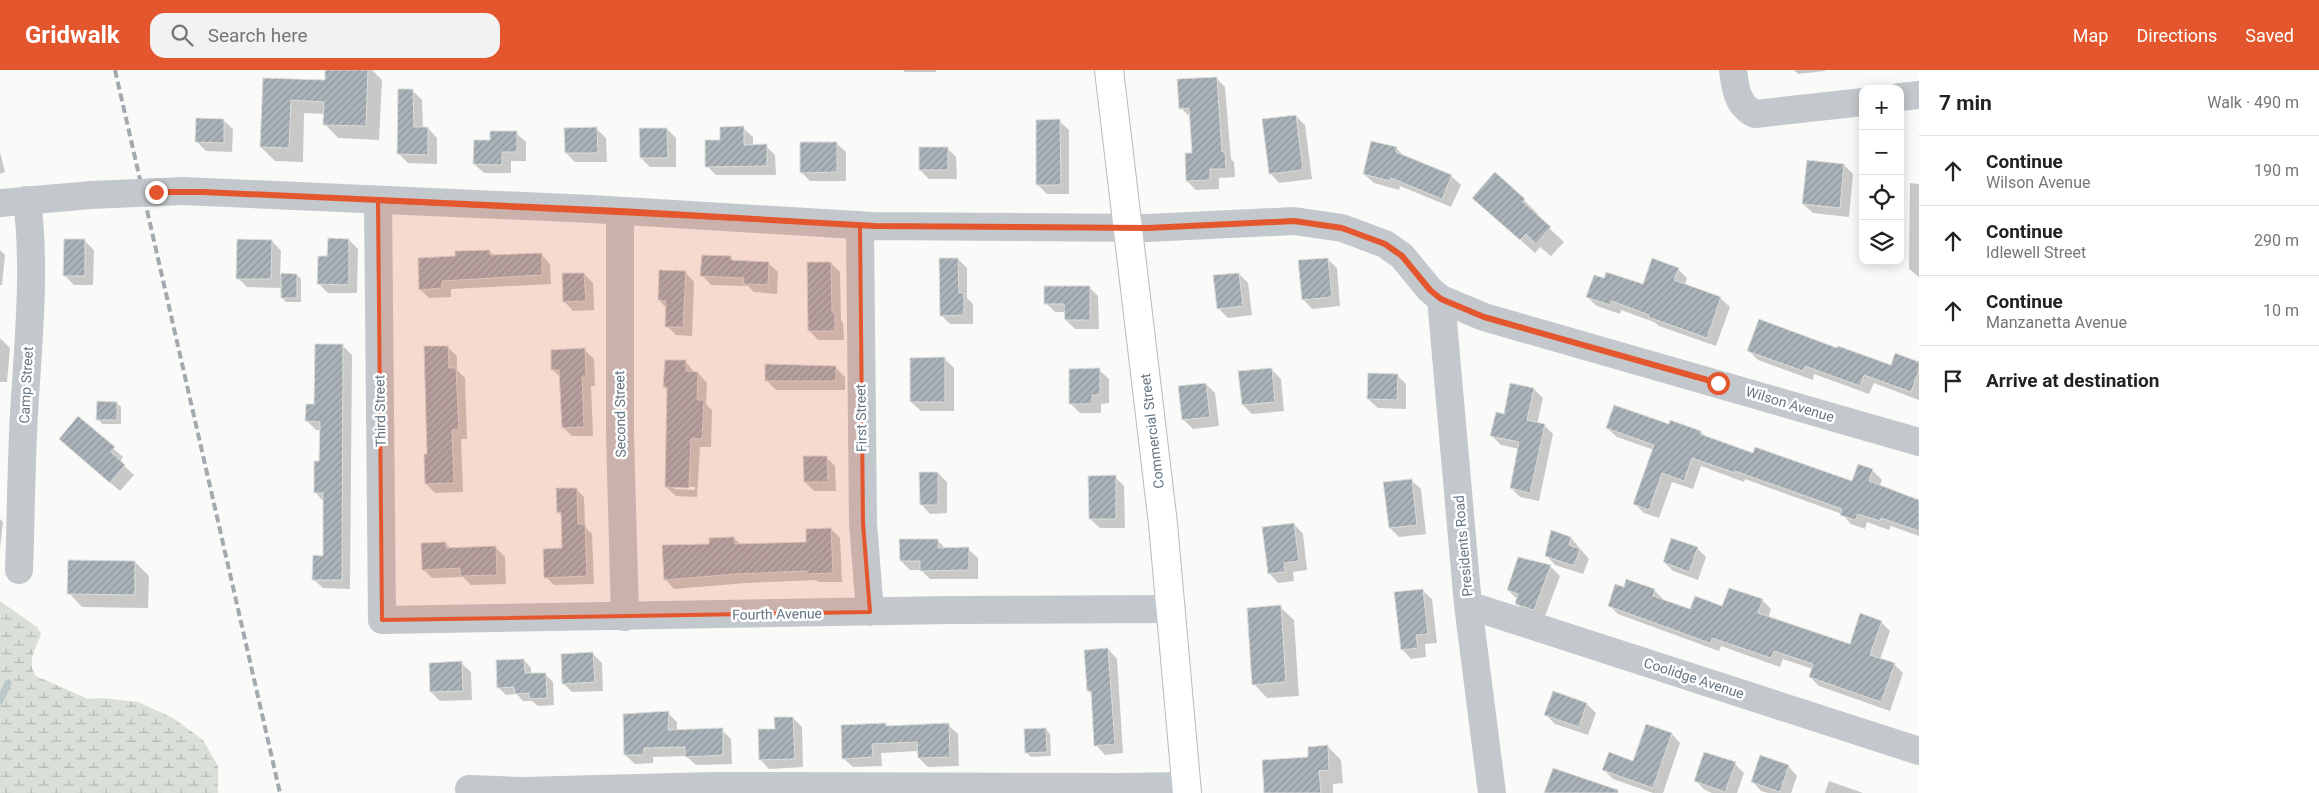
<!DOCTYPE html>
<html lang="en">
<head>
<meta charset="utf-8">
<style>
	body { margin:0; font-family:Roboto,sans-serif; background:#f2f2f2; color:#222 }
	.controls { position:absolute; right:15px; top:15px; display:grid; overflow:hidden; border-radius:10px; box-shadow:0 2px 12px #0003 }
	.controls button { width:45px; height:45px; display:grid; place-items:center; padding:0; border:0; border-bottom:1px solid #e0e0e0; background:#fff; color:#222; font:25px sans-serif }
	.stop { position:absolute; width:15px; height:15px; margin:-11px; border:4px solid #e4572e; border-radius:50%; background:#fff }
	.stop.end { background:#e4572e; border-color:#fff; box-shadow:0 1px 5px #0008 }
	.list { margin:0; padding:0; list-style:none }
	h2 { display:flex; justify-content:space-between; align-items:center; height:65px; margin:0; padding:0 20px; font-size:21px }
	h2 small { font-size:16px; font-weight:400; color:#767676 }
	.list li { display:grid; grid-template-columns:32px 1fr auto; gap:15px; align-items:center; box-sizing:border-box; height:70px; padding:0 20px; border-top:1px solid #e0e0e0 }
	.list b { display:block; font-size:19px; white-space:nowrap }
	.list p { margin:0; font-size:16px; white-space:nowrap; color:#767676 }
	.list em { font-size:16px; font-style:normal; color:#767676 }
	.icon { flex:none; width:28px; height:28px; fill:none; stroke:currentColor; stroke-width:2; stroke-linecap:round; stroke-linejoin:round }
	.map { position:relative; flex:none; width:1919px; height:723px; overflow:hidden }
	header { display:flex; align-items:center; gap:30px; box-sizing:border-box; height:70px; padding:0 25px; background:#e4572e; color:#fff }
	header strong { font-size:24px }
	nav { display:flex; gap:28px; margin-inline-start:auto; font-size:18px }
	.search { width:350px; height:45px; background:#f2f2f2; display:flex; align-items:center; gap:12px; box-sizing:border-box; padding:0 18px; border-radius:15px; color:#767676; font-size:19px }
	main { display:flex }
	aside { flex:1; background:#fff }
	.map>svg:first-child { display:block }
</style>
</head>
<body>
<header>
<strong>Gridwalk</strong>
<div class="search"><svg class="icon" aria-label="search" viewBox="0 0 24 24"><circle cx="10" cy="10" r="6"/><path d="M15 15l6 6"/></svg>Search here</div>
<nav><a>Map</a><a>Directions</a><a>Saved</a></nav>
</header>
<main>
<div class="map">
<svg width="1919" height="723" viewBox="0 0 1919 723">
	<defs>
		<pattern id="wetland-marsh" width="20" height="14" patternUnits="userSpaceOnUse" patternTransform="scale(1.25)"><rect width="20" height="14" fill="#dadfd7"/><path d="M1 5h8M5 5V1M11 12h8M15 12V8" fill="none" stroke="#b4b9b4"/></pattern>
		<pattern id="building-hatch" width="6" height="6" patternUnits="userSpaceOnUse" patternTransform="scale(1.25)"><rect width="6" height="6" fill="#aab3b9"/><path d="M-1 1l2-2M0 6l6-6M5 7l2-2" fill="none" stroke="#8e969c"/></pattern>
	</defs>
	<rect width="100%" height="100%" fill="#fafaf8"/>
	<path fill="url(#wetland-marsh)" d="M0 531 37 557 41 564C36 578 26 593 36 606L88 629 102 628 138 632 173 648 203 670 218 696V723H0Z"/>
	<path fill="#0003" fill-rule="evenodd" d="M327 0H372L382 10 379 70 338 68 325 54V44L304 43 303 92 275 91 261 77 264 10 326 11Z
		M903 0H936V2H905Z
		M1794 0H1825V1L1798 4Z
		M1216 8 1225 17 1231 89 1234 92 1235 107 1219 108V119L1196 120 1187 111 1193 84 1190 47 1181 38Z
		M413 21 422 30 423 58H428L437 68V94L408 93 399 84Z
		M1296 46 1305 55 1312 109 1279 113 1270 103Z
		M223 50 233 59 232 82 206 81 197 72Z
		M1059 51 1069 60V124H1047L1038 115Z
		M743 58 753 67V76H766L775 85 776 105H716L707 96 721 72Z
		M597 59 606 68 607 92H575L566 83Z
		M667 59 676 68V97H650L641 88Z
		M516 63 526 72V91H511V103H484L474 94 492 71Z
		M836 73 846 82V111H810L801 102Z
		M947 78 956 87 957 109H929L920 100Z
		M1396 78 1405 87 1451 106 1461 115 1451 137 1400 116 1399 120 1374 113 1364 104Z
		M0 82 5 102 0 104Z
		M1844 95 1853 104 1849 147 1813 143 1803 134Z
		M1495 104 1524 130 1538 144 1536 146 1564 172 1551 186 1540 177 1535 183 1488 141Z
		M1910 113 1919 114V207L1909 199Z
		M84 170 94 180 93 215H74L64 205Z
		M349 170 358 179 357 223H328L319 214 329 187Z
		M272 171 281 181 280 205H297L301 209V232H286L282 228V218L247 217 238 208Z
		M0 180 5 185 2 215H0Z
		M489 181 495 186 541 184 550 194 551 214 451 219V227L429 228 420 219 457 188Z
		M731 188 734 191 768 193 778 202 777 224 754 222 748 216 711 215 702 205Z
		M958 189 967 198V228L973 234V254H950L941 245Z
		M1327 189 1337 198 1340 236 1312 239 1303 229Z
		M831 193 840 202 841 250 843 253 844 270H818L809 260Z
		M1678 199 1687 208 1685 215 1720 228 1730 237 1716 276 1659 256 1654 252 1621 240 1620 244 1597 236 1587 227 1644 215Z
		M685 202 694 212 692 266 676 265 667 256V239L659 230Z
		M584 204 593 213 594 240 573 241 564 231Z
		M1239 204 1248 213 1252 245 1228 248 1218 238Z
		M1089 217 1098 226 1099 259H1075L1066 250V242H1055L1046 233Z
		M0 268 10 278 7 312H0Z
		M343 276 352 285 350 519 323 518 313 509 324 487V432L315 422 320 392 321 360H316L307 351Z
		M447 277 457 286V300L465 308 467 369H461L463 422 435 423 426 414 428 385Z
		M584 279 594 289 595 316H591L593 366H572L563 357 561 308 552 299Z
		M1838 280 1891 296 1919 293V330L1874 313 1869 324 1814 304 1813 310 1758 290 1749 281Z
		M944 288 954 298V341H921L911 332Z
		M686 292 695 303H698L707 313 706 334 712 340 711 377H700L697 427 676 426 666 417 668 321 664 317ZM674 416 695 417V420L674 419Z
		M836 298 845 307V320H776L767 311Z
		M1271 299 1281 309 1284 341 1252 344 1243 335Z
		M1099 300 1109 309V333L1101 334V343H1080L1071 334Z
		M1397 305 1406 314V339L1378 338 1368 329Z
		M1206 314 1215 323 1219 356 1193 359 1184 350Z
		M1534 319 1543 328 1537 354 1544 355 1553 364 1539 431 1520 427 1511 418 1519 379 1501 375 1492 366 1505 345Z
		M116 333 121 337V354H102L98 349Z
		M78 348 123 387 120 392 134 405 120 421 70 378Z
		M1670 356 1701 362 1706 367 1754 384 1853 412 1872 400 1882 410 1880 415 1919 431V466L1891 456 1889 460 1867 452 1865 459 1851 454 1842 444 1745 409 1744 412 1701 396 1693 419 1672 412 1659 448 1644 443 1635 434 1654 380 1617 367 1607 358Z
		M826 387 835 396 836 421H814L805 412Z
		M938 403 947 412V443L930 444 921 434Z
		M1115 407 1124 416 1125 458H1100L1090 449Z
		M1411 410 1421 419 1426 464 1399 467 1390 458Z
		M576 419 584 427 585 457 592 464 594 514 554 515 546 507 563 480 562 446 558 442Z
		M0 449 3 452 0 478Z
		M1294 454 1303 464 1307 500 1293 502 1294 511 1278 513 1269 503Z
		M831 459 840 468 842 512H818L816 510 746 513 674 519 665 509 710 475 734 468 741 475 808 473Z
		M1571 468 1589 489 1583 504 1555 495 1546 485Z
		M937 470 946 479H968L978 488V509H930L921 500H910L901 491Z
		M445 473 452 479 495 477 505 487 506 514 471 515 463 507 432 508 423 499Z
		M1697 478 1706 487 1698 510 1673 501 1664 492Z
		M1519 489 1551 497 1560 506 1544 549 1526 543 1517 534 1518 530 1508 520Z
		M135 492 149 506 148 538 82 537 69 523Z
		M1624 519 1654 520 1663 529V531L1691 541 1762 530 1771 539 1768 548 1850 576 1881 552 1890 561 1880 589 1894 594 1903 603 1890 641 1819 616 1810 607 1813 599 1783 589 1780 597 1721 576 1719 581 1618 544 1609 535Z
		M1422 520 1432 529 1437 573 1425 574 1426 587 1411 589 1402 579Z
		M1280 537 1294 550 1299 626 1267 628 1254 614Z
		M1108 579 1117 589 1123 683 1105 685 1096 675 1093 625 1088 621Z
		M593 584 602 593 603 621 572 622 563 613Z
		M524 590 531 598V604H545L553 612 554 635 538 636 532 631H523L517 624 506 625 498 617Z
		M461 593 471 602 472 630 440 631 431 622Z
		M1587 634 1596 643 1588 665 1555 654 1546 645Z
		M668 643 677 652V661L722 660 731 669 732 694 696 695 686 686 653 687V693L635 694 625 685Z
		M793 648 802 657 803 697 769 699 760 689 776 660Z
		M948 655 958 664 959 696 928 697 919 688 918 681 881 683 882 696 853 697 843 688 842 656Z
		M1046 659 1050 664 1051 686 1031 687 1026 682Z
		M1672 664 1680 673 1663 723H1653L1613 709 1604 700 1634 692Z
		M1328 677 1341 690 1343 713 1333 714V723H1266L1310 688Z
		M1735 694 1744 703 1737 723H1712L1705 720 1696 711Z
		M1788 696 1797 706 1791 723H1768L1761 721 1752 711Z
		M1829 711 1863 723H1825Z"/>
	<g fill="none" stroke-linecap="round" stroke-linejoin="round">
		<path stroke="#bbc7cb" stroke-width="7" d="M0 631 8 613"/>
	</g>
	<path fill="url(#building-hatch)" stroke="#dcdcda" d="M325 0H368L366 56 323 55 324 32 291 30 289 78 260 77 263 8 325 10Z
		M1217 7 1222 82H1225L1226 99H1210V110L1186 111 1185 83H1192L1189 38 1179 39 1177 9Z
		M398 19H413L414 57H428V85L397 84Z
		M1296 45 1303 100 1269 104 1262 49Z
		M196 48 224 49V73L195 72Z
		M1060 49 1061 115H1036V50Z
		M744 56V75L767 74V96L705 97V70H720V57Z
		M597 57 598 83H565L564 58Z
		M639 58H667L668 88H640Z
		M490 61H517V82H502V95L473 94 474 70H490Z
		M1371 71 1397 77 1396 82 1452 105 1442 129 1391 108 1390 111 1363 104Z
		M800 72H837V102L800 103Z
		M919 77H948V100H919Z
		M1807 90 1844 94 1840 138 1802 134Z
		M1495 102 1525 129 1523 132 1551 157 1536 174 1526 164 1520 170 1472 128Z
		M328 168 349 169V215L317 214 318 186H327Z
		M64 169H85V206H63Z
		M237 169 272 170 271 209H236Z
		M490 180V185L542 183V205L442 211V218L419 220 418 188 455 186V181Z
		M702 185 731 186V190L769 192 768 215 743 214 744 208 700 206Z
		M939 188H958L959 223H964V245L940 246Z
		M1328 188 1332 227 1302 230 1298 190Z
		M1652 188 1679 198 1674 210 1721 227 1707 268 1648 247 1649 245 1612 231 1610 235 1586 227 1594 205 1604 208 1606 202 1643 214Z
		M807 192H831L832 242H835V261H808Z
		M659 200 686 201 683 257H665L666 231 658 230Z
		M281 203 297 204V228H281Z
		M562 203H584L586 231 563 232Z
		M1239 203 1243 236 1217 239 1213 205Z
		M1044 216H1090V250H1065L1064 234H1044Z
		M1759 249 1837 278 1838 276 1891 295 1895 283 1919 292V300L1911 322 1864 305 1860 316 1805 296 1803 301 1747 281Z
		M315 274H343L342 510H312L313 485 323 486V423H314V391H319L320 352 305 351 306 334H314Z
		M424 276H448L449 298H456L459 360H452L454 413 425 414 424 384H427Z
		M585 278 586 307H582L584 357 562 358 559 300H551V280Z
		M945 287V332H910V288Z
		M665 290H686V301L698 302 697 330H704L702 369 691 368 689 418 665 417 667 317H663Z
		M765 294 836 296V311H765Z
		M1100 298V325H1092V334H1069V299Z
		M1272 298 1275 332 1242 335 1238 301Z
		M1368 303 1398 304 1397 330 1367 329Z
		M1206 313 1210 347 1182 350 1178 316Z
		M1510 313 1534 318 1527 350 1545 354 1530 423 1510 418 1519 372 1490 366 1496 342 1504 344Z
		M97 331 117 332V350H96Z
		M1614 335 1669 354 1670 350 1701 361 1700 364 1753 383 1755 377 1852 411 1858 394 1873 399 1869 411 1919 430V461L1881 448 1880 451 1858 444 1855 450 1840 445 1842 439 1735 401V403L1692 388 1684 411 1662 403 1649 440 1633 434 1654 375 1606 358Z
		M78 346 115 377 111 382 125 395 110 413 59 369Z
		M803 386H827L828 412H804Z
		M919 402H938V435H920Z
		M1116 405V449H1089L1088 406Z
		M1412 409 1417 455 1389 458 1383 412Z
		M556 418H577L578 454H585L587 506 544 508 543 479 562 478 561 442 557 443Z
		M1294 453 1299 491 1284 493 1285 502 1268 504 1262 457Z
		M831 458 833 503 807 504V501L736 504 664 510 662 475 709 474V468L734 467 735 474 806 472V459Z
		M1551 460 1571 467 1569 475 1580 479 1574 496 1545 486Z
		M1671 468 1698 477 1689 502 1663 492Z
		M899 469H938V478L969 477V500L920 501V491H900Z
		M446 472V478L496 476 497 505 460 506V498L422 500 421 473Z
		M1518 487 1551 495 1534 540 1515 534 1518 524 1507 520Z
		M68 490 135 491V525L67 524Z
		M1626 509 1655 519 1653 526 1690 539 1695 526 1722 536 1729 518 1763 529 1758 543 1850 574 1860 543 1882 551 1870 585 1895 593 1881 632 1809 607 1813 594 1774 581 1771 588 1712 568 1710 573 1608 536 1615 514 1624 517Z
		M1423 519 1428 564 1416 565 1418 578 1401 580 1394 522Z
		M1281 535 1286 612 1252 615 1247 538Z
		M1108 578 1115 674 1094 676 1091 621H1087L1084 580Z
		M593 582 595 612 562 614 561 584Z
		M524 589 525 603H546L547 628 529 629V623L515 624 514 617 497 618 496 590Z
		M462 591 463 621 430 622 429 593Z
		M1553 621 1587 633 1579 657 1544 645Z
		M669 641 668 660 723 658V685L685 687V677L644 678V685H624L623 644Z
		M774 647H793L795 689 759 690 758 659H775Z
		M886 653V656L949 653 950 687 918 688 917 672 872 674 873 687 842 689 841 655Z
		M1646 654 1672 663 1653 718 1602 700 1609 682 1633 691Z
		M1046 658 1047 682 1025 683 1024 659Z
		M1328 675 1329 700 1319 701 1321 723H1264L1262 690 1308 687V677Z
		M1704 682 1736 692 1725 722 1694 711Z
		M1760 685 1789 695 1780 722 1751 712Z
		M1553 698 1618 720V723H1544Z"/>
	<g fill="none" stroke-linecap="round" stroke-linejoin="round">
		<g stroke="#b5babe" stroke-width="30">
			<path id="major" d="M1109 0 1163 454 1187 723"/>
		</g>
		<path stroke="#c3c8cc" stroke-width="28" d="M1733 0C1735 17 1737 36 1755 44L1863 32
			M1900 27 1919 25
			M183 121 592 139 873 156 1148 158 1294 151 1342 158 1385 174 1402 186 1430 220 1441 229 1484 247 1919 372
			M378 131 382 550 948 540 1172 539
			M0 133 91 125
			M620 141V364L625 547
			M860 155 863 453 870 542
			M1441 229 1468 535 1492 723
			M19 500C21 448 21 396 24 344 28 274 36 200 27 130
			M1468 535 1919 681
			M469 719 522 721 714 716 1119 717 1186 716"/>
		<use href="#major" stroke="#fff" stroke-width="28"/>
		<path stroke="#a2aab0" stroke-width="4" stroke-dasharray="8 4" stroke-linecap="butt" d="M115 0 280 723"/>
		<path stroke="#c3c8cc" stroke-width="28" d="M91 125 183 121"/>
	</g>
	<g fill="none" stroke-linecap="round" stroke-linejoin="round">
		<path stroke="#e4572e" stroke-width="6" d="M156 122H203L620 141 874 156 1148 158 1294 151 1342 158 1385 174 1402 186 1430 220 1441 229 1484 247 1718 313"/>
	</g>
	<path fill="#e4572e" fill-opacity="0.2" stroke="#e4572e" stroke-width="4" stroke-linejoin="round" d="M378 131 860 155 863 453 870 542 382 550Z"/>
	<g text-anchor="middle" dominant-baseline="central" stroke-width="5" stroke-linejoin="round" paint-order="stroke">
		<g font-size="14" fill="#657683" stroke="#fff">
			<text transform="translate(26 315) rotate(-87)">Camp Street</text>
			<text transform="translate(1790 334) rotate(17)">Wilson Avenue</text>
			<text transform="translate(380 341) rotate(-91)">Third Street</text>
			<text transform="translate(620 344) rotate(-91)">Second Street</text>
			<text transform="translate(861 348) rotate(-91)">First Street</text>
			<text transform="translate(1152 361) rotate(-97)">Commercial Street</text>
			<text transform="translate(1463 476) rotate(-95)">Presidents Road</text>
			<text transform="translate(777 544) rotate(-1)">Fourth Avenue</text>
			<text transform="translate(1694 608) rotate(18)">Coolidge Avenue</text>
		</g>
	</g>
</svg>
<div class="controls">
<button>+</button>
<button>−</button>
<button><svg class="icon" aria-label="locate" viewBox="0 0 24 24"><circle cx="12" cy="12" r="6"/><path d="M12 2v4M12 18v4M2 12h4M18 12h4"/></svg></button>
<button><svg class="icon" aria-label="layers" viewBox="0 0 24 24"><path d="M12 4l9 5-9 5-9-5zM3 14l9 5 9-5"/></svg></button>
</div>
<div class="stop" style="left:1718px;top:313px"></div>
<div class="stop end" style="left:156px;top:122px"></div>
</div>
<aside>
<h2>7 min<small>Walk · 490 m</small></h2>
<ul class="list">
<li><svg class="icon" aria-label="ahead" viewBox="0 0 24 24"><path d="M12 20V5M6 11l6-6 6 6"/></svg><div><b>Continue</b><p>Wilson Avenue</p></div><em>190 m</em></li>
<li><svg class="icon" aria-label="ahead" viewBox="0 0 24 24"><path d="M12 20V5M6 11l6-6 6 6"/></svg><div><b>Continue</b><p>Idlewell Street</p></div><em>290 m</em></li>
<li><svg class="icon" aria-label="ahead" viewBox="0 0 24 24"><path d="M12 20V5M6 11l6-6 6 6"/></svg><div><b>Continue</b><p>Manzanetta Avenue</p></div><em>10 m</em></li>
<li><svg class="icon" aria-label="arrive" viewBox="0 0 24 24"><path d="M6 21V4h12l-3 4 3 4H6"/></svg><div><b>Arrive at destination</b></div></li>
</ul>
</aside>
</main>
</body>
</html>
